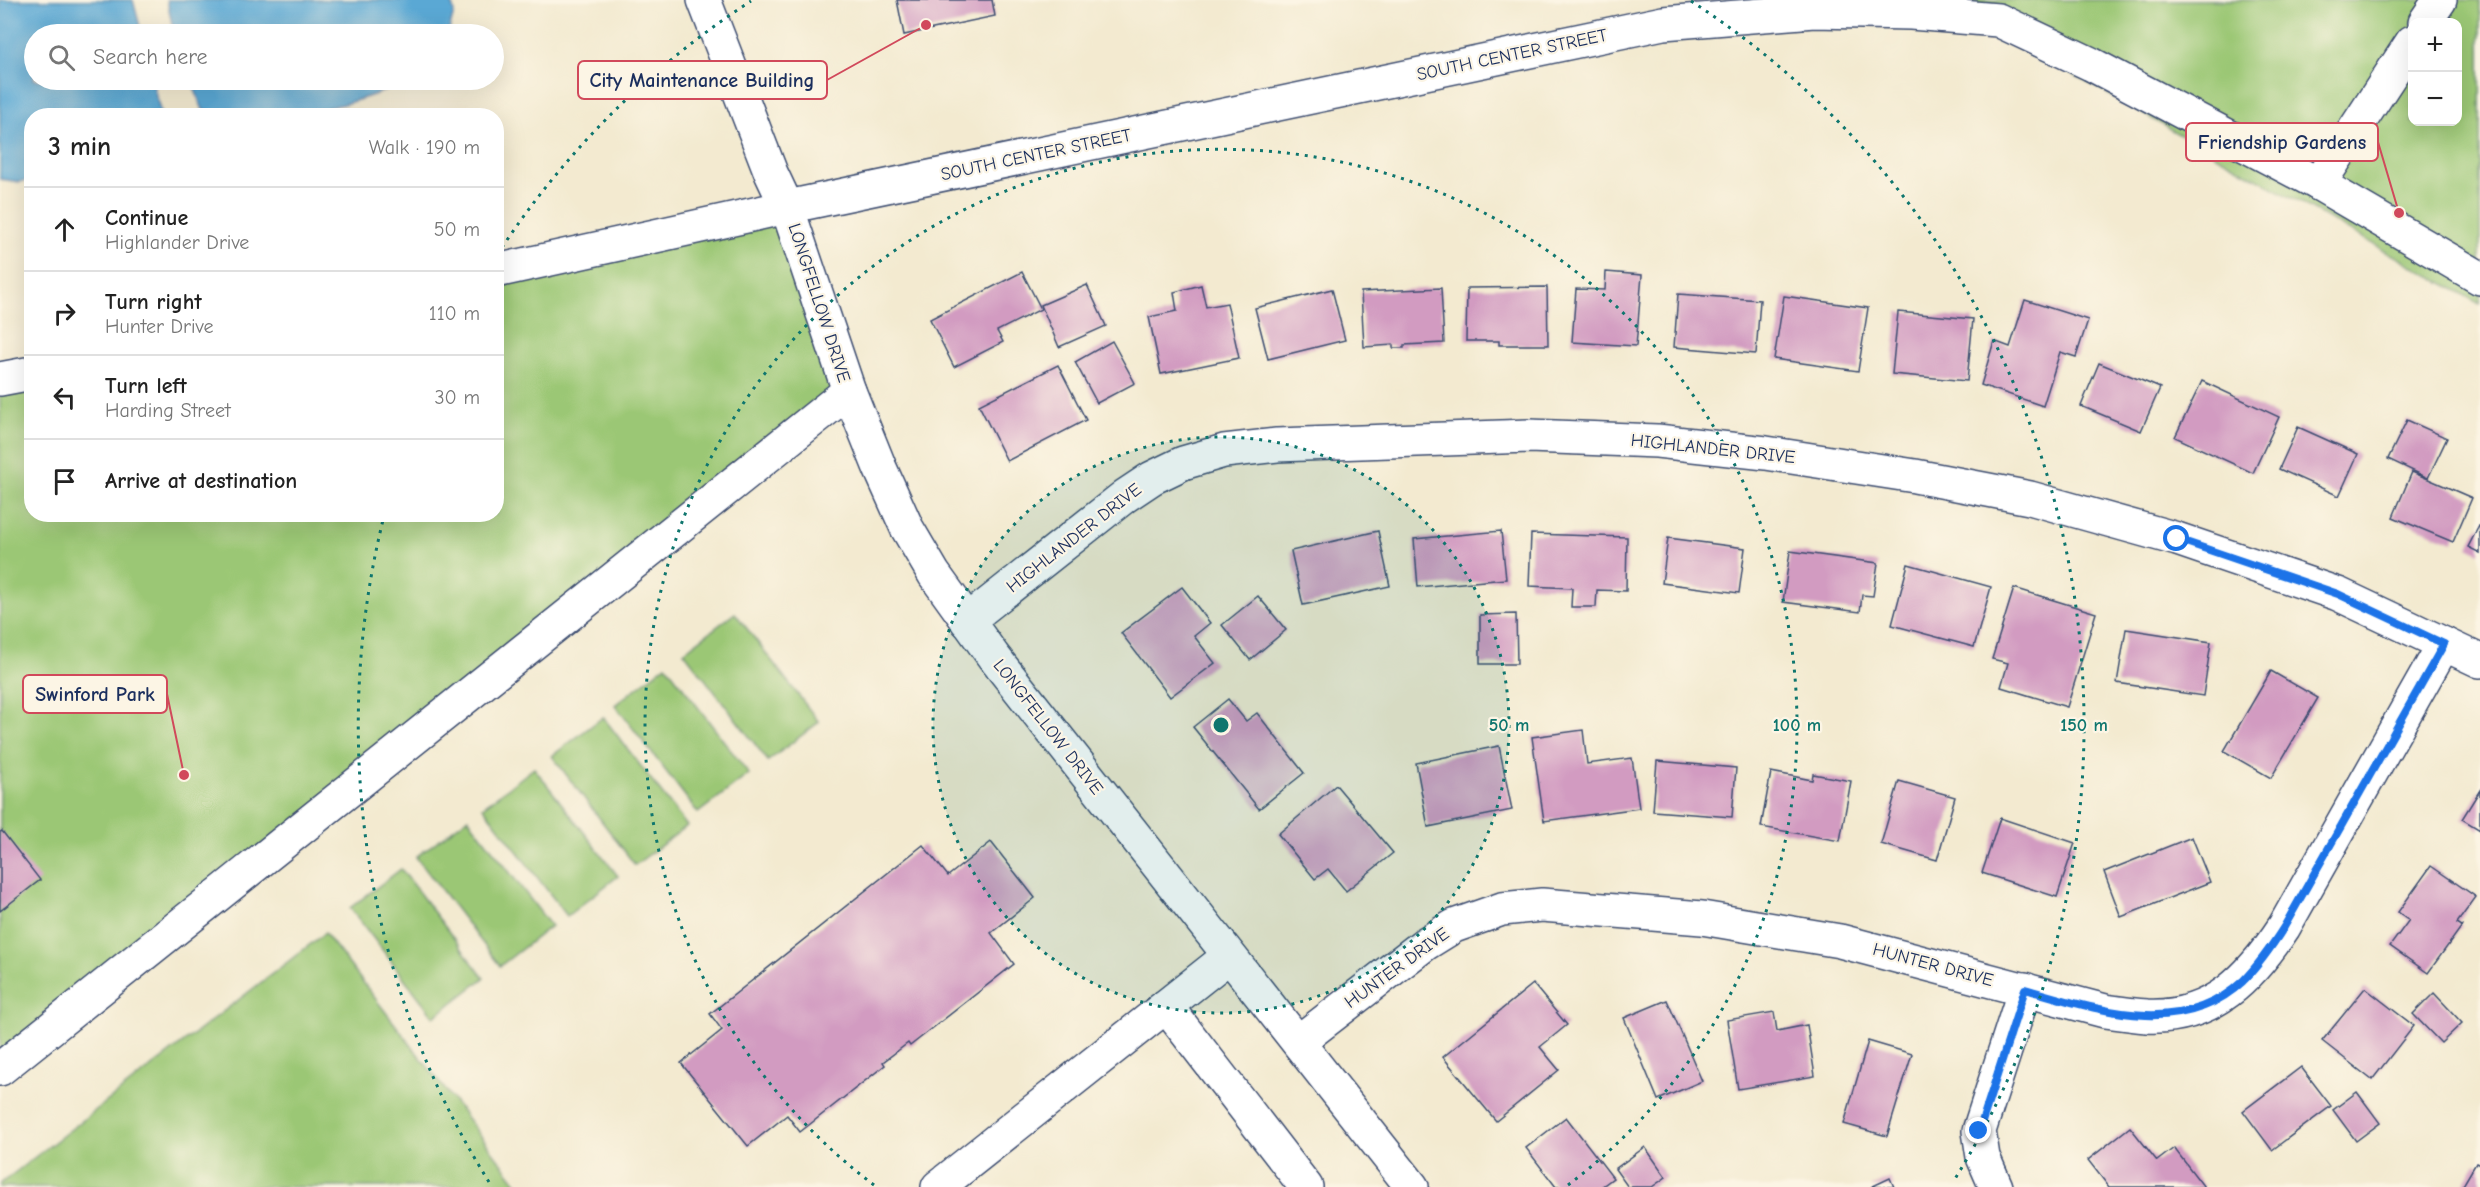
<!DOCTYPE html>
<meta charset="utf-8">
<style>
:root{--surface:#fff;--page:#f6f6f6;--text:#222;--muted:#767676;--line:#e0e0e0}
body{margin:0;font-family:"Comic Neue",sans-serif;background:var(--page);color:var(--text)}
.controls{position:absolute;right:18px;top:18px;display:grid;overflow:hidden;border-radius:12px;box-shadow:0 6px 24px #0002}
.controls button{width:54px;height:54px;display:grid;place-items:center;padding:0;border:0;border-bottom:2px solid var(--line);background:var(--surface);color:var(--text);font:30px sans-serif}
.stop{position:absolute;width:18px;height:18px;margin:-14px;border:4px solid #1a73e8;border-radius:50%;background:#fff}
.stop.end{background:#1a73e8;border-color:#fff;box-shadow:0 2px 6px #0008}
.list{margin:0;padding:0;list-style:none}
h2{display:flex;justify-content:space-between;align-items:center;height:78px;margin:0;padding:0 24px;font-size:26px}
h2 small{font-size:20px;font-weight:400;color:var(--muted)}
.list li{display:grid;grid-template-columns:39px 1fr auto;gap:18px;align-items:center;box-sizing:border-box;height:84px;padding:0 24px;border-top:2px solid var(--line)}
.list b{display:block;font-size:22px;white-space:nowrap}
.list p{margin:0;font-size:20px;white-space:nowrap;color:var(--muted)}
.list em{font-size:20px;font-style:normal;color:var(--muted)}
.icon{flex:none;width:33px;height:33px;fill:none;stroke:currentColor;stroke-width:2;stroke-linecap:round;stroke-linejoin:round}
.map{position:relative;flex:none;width:2480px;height:1187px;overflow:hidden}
.search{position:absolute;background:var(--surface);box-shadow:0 6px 24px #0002;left:24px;top:24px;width:480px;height:66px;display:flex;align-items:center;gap:15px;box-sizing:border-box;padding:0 21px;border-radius:33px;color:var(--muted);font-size:22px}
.panel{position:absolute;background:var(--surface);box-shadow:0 6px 24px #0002;left:24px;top:108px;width:480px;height:414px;border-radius:24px}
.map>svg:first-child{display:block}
</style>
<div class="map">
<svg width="2480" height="1187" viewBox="0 0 2480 1187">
<rect width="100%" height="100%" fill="#fcf5e5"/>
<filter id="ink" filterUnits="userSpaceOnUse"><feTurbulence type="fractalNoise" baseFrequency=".0167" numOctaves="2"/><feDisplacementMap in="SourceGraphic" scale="12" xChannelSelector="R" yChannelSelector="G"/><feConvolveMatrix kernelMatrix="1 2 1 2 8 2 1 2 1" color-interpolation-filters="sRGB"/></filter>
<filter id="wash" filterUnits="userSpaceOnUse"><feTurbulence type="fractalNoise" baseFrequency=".008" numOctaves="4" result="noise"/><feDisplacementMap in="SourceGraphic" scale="24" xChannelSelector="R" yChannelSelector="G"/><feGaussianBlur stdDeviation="1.35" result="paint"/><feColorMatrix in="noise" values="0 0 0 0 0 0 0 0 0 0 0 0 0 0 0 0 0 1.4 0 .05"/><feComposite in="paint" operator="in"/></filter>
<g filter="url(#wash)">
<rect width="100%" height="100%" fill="#f3ead0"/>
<g fill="#9bc775" stroke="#5b7b6a" stroke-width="1.5" fill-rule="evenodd">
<path d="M1971,0H2480V304L1973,18ZM2412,22H2458V122H2412Z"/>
<polygon points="787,207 849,391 0,1069 0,377 31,370 32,514 496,514 497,270"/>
<polygon points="735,613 819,722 768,761 684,652"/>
<polygon points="666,665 749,774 698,813 615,705"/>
<polygon points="603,717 687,826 635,865 552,756"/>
<polygon points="534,768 618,876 567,916 483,807"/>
<polygon points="468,818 551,926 500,966 416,857"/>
<polygon points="401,869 484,978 434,1017 350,908"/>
<polygon points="325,933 520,1187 0,1187 0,1184"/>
</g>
<g fill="#5aa8d4" stroke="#3a6c99" stroke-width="1.5">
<polygon points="0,0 133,0 142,34 34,34 34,80 152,80 161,114 32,116 31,179 20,182 0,179"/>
<polygon points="167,0 451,0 454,12 448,34 174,34"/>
<path d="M191,80H410C353,107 265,127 203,110Z"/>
</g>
<g id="blocks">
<g fill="#d29bc1">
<polygon points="897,0 992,0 995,16 904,35"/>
<polygon points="1022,272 1041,309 997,331 1003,342 954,367 930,319"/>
<polygon points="1606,272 1642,275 1636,346 1572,342 1576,289 1605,290"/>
<polygon points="1087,285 1106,326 1059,347 1041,305"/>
<polygon points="1201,285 1206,307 1227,303 1239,358 1161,374 1149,317 1177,311 1174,292"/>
<polygon points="1547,287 1548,345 1499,345 1499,341 1466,341 1467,288"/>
<polygon points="1441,288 1444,343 1404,345 1404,348 1393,348 1393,345 1364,347 1361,292"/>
<polygon points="1332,289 1345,340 1268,359 1255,308"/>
<polygon points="1678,294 1760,300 1756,354 1674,347"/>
<polygon points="1784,296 1868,308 1858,371 1774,359"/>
<polygon points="2025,300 2088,320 2076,357 2060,352 2043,406 1981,385 1994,341 2010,347"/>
<polygon points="1898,312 1973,319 1967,381 1892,374"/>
<polygon points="1112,341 1135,383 1097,403 1075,362"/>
<polygon points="2099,363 2160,388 2141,431 2081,406"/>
<polygon points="1058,365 1086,420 1007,461 979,405"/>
<polygon points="2202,381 2279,417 2253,473 2175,437"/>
<polygon points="2407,420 2447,438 2428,478 2388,459"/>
<polygon points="2298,427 2358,454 2339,496 2279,469"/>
<polygon points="2412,472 2472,498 2453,542 2393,517"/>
<polygon points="2480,524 2480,553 2468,547"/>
<polygon points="1378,531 1390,586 1303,605 1291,551"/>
<polygon points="1501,531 1506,579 1418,587 1414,539"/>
<polygon points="1531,534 1627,537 1626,591 1597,590 1596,607 1571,607 1572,588 1529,586"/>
<polygon points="1668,538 1745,548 1739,593 1662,583"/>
<polygon points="1790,551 1878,563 1873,596 1862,595 1860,612 1783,602"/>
<polygon points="1908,564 1991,587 1974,647 1892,625"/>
<polygon points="1182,587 1210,623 1194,636 1215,663 1170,697 1121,633"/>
<polygon points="2014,588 2096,613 2067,707 2001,687 2008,663 1992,659"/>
<polygon points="1258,596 1286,630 1250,660 1222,625"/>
<polygon points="1516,614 1517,664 1480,664 1480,615"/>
<polygon points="2126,629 2211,642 2203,696 2117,683"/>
<polygon points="2271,671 2318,698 2271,778 2224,751"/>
<polygon points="1228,699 1246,721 1257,713 1304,773 1259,809 1193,727"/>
<polygon points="1583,730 1587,764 1632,758 1639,808 1544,821 1532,737"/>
<polygon points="1499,746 1512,810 1428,827 1416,763"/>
<polygon points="1657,761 1736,768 1732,817 1653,811"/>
<polygon points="1771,772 1812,780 1813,774 1851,781 1840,841 1761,827"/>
<polygon points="1899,781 1955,797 1937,860 1881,844"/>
<polygon points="1336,785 1393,853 1346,891 1328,869 1315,879 1278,834"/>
<polygon points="2480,790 2480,830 2462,819"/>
<polygon points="2000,818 2075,843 2057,897 1982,873"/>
<polygon points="2,831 40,880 0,911 0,832"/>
<polygon points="2192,837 2210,882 2121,917 2104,872"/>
<polygon points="991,842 1035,898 991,933 1014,964 910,1046 908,1043 883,1062 885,1065 800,1132 787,1115 748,1146 681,1063 722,1030 710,1014 923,845 948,876"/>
<polygon points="2431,866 2476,897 2457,923 2462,926 2428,973 2390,946 2409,920 2398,912"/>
<polygon points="1533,984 1567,1025 1540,1047 1559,1070 1496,1121 1443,1057"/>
<polygon points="2365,988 2414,1026 2372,1080 2322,1041"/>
<polygon points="2434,993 2462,1023 2441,1043 2413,1014"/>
<polygon points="1667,1000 1702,1081 1658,1100 1624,1018"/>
<polygon points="1774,1012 1777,1031 1807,1025 1815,1076 1738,1089 1727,1020"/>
<polygon points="1868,1041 1912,1054 1887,1136 1844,1124"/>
<polygon points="2301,1067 2331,1106 2272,1150 2243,1111"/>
<polygon points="2357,1092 2380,1123 2356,1141 2333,1110"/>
<polygon points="1566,1117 1613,1178 1601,1187 1556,1187 1526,1148"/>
<polygon points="2130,1127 2157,1161 2174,1148 2204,1187 2109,1187 2088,1160"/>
<polygon points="1645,1147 1666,1177 1652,1187 1628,1187 1615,1169"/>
<polygon points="2476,1163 2480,1165 2480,1187 2462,1187"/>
<polygon points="1890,1178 1894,1187 1871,1187"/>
</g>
</g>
</g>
<g filter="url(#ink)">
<use href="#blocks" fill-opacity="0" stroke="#3b4b6f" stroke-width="1.5"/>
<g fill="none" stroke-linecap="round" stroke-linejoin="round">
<defs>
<g id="minor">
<polyline points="704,0 771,173 787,207 849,391 880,468 907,528 934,574 993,656 1412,1187"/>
<polyline points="2425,22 2440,0"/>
<polyline points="2319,184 2412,42"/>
<polyline points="967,621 1125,496 1152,478 1183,463 1224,451 1277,445 1529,436 1657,441 1766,453 1915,476 2030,498 2177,539 2338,594 2480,661"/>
<polyline points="1166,1006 1306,1187"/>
<path d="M1298,1042L1425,944L1454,926L1502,909L1542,905L1702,918L1840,941L2105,1011C2119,1013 2133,1015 2147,1016C2213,1019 2251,977 2284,927L2444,644"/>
<polyline points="0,1069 849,391"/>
<polyline points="938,1187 1229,956"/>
<polyline points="1996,1187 1983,1157 1979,1131 2025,989"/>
</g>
<g id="major">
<polyline points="496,271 787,207 1663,23 1814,11 1911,13 1998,20 2091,64 2319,184 2480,278"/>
<polyline points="0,379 32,373"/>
</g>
</defs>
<use href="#minor" stroke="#3b4b6f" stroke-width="36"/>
<use href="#major" stroke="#3b4b6f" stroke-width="36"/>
<use href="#minor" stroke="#fff" stroke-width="33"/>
<use href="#major" stroke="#fff" stroke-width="33"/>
</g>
</g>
<g fill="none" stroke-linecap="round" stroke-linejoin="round" filter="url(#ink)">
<path stroke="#1a73e8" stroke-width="8" d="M1979,1131L2025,989C2096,1009 2181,1040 2243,981C2259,965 2272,946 2284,927L2444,644L2338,594L2177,539"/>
</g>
<circle cx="1221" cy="725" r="288" fill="#0f766e" fill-opacity=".12"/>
<g fill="none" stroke="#0f766e" stroke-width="3" stroke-dasharray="3 6">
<circle cx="1221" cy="725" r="288"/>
<path d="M874 1185A576 576 0 1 1 1568 1185"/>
<path d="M489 1182A863 863 0 0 1 384 516M497 255A863 863 0 0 1 751 1M1691 1A863 863 0 0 1 1953 1182"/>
</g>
<g text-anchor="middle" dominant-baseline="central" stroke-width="4.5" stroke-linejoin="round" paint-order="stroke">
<g font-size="18" fill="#1b2f5e" stroke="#fcf5e5">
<text transform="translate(1512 55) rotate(-12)">SOUTH CENTER STREET</text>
<text transform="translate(1036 155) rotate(-12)">SOUTH CENTER STREET</text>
<text transform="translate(819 303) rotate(72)">LONGFELLOW DRIVE</text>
<text transform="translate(1713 449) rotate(6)">HIGHLANDER DRIVE</text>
<text transform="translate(1074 538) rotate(-38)">HIGHLANDER DRIVE</text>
<text transform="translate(1048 727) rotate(52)">LONGFELLOW DRIVE</text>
<text transform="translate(1933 965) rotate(15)">HUNTER DRIVE</text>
<text transform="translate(1397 968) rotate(-36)">HUNTER DRIVE</text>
</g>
</g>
<circle cx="1221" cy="725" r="9" fill="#0f766e" stroke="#fcf5e5" stroke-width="3"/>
<g font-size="18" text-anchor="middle" font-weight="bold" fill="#0f766e" stroke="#fcf5e5" stroke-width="4.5" stroke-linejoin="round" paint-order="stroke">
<text x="1509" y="731">50 m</text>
<text x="1797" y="731">100 m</text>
<text x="2084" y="731">150 m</text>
</g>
<path fill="none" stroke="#d1495b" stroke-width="2" d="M926 25L827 80M2399 213L2378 142M184 775L167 694"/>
<g fill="#d1495b" stroke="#fcf5e5" stroke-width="2">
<circle cx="926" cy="25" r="6"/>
<circle cx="2399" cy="213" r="6"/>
<circle cx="184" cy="775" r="6"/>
</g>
<g fill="#fcf5e5" stroke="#d1495b" stroke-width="2">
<rect x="578" y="61" width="249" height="38" rx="6"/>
<rect x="2186" y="123" width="192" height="38" rx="6"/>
<rect x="23" y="675" width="144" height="38" rx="6"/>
</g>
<g font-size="20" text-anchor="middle" font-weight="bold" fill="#1b2f5e">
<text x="702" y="87">City Maintenance Building</text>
<text x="2282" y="149">Friendship Gardens</text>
<text x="95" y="701">Swinford Park</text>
</g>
</svg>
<div class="controls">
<button>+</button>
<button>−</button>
</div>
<div class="stop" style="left:2177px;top:539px"></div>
<div class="stop end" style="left:1979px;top:1131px"></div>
<div class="search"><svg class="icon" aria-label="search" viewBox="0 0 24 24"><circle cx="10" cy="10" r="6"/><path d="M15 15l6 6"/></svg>Search here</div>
<section class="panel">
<h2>3 min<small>Walk · 190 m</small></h2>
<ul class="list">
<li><svg class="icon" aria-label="ahead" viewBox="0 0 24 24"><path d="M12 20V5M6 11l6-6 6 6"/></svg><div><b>Continue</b><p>Highlander Drive</p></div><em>50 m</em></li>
<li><svg class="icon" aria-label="right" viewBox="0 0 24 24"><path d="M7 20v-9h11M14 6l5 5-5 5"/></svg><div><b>Turn right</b><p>Hunter Drive</p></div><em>110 m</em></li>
<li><svg class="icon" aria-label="left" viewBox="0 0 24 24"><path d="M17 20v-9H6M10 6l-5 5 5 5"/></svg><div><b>Turn left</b><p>Harding Street</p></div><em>30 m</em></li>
<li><svg class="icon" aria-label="arrive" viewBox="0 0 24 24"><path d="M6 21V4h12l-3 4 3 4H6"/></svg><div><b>Arrive at destination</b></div></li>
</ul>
</section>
</div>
